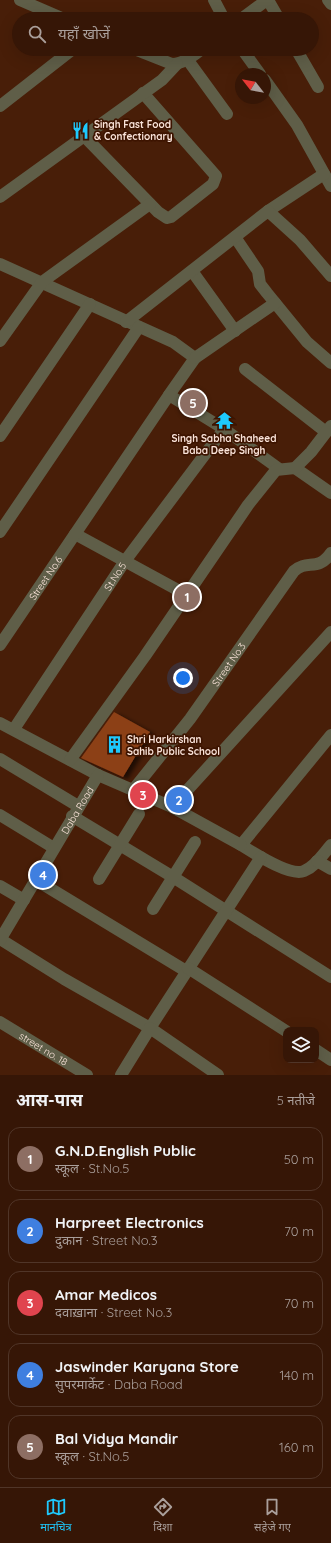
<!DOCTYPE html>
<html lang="hi">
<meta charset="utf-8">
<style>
:root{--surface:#361606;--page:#412314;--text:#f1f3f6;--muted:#aa9f9b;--line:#503528;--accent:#1ec9fd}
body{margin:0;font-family:Quicksand,"Noto Sans Devanagari",sans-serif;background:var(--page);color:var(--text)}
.controls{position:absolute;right:12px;bottom:12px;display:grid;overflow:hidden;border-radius:8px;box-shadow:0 4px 16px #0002}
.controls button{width:36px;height:36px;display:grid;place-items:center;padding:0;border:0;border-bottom:1px solid var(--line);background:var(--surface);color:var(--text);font:20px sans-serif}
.compass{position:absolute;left:235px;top:68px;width:36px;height:36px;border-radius:50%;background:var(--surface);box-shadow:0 4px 16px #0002;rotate:301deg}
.you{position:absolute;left:183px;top:678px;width:14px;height:14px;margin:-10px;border:3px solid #fff;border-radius:50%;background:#1a73e8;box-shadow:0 0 0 6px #1a73e833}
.badge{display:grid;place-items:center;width:26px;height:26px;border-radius:50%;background:var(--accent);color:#fff;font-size:13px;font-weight:700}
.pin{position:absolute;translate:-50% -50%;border:2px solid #fff;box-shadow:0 1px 4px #0006}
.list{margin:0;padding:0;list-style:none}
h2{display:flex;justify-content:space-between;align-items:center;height:52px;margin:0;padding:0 16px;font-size:17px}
h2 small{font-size:13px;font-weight:400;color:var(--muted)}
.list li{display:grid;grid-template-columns:26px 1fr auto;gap:12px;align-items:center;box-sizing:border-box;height:64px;margin:0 8px 8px;padding:0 8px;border:1px solid var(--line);border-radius:12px}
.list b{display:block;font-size:15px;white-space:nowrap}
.list p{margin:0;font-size:13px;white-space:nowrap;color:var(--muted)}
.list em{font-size:13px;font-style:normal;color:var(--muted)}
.icon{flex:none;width:22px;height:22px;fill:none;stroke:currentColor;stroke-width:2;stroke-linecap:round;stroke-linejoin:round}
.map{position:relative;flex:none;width:331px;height:1075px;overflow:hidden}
.search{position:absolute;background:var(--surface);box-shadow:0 4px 16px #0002;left:12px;right:12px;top:12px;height:44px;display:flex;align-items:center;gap:10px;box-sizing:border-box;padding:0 14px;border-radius:22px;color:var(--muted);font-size:15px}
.sheet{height:412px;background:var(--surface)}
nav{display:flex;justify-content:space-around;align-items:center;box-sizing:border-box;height:56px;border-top:1px solid var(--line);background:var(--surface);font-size:11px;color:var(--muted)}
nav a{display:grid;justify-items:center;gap:2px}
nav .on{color:var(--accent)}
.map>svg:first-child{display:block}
</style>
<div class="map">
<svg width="331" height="1075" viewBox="0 0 331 1075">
<defs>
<filter id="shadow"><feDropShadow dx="4.5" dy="2.5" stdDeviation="2" flood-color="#0009"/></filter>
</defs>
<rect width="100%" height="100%" fill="#481e08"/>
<polygon fill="#8c4017" filter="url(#shadow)" points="114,712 150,732 123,777 81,758"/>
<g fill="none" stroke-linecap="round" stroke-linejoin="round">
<g stroke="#5f5e48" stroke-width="12">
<polyline points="20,0 64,19"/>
<polyline points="214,0 224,19"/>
<polyline points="268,0 279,19"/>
<polyline points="328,0 331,4"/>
<polyline points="241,19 267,0"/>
<path d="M134,49L172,64C183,64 193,56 202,49"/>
<polyline points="242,49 260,74"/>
<polyline points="296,49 318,87"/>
<polyline points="187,59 227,114"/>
<polyline points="265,80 297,125 331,186"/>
<polyline points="0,106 73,49"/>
<polyline points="84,136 158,212 167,218 171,217 213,184 216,176 143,93"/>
<polyline points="0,197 162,80 177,64"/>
<polyline points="268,211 324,174"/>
<polyline points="235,237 258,271 260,284 267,293 307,342 331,363"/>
<polyline points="0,264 173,342 195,358 169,395"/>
<polyline points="192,271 235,331"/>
<polyline points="126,322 268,211 300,240 331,276"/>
<polyline points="0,341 42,282 150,204"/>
<polyline points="195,358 275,303"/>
<polyline points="245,369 326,432"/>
<polyline points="0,436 90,304"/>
<polyline points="295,468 331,493"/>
<polyline points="0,532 139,327"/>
<polyline points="75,534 187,595"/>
<path id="s1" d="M0,645L169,395L224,429L278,468"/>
<polyline points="0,723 98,775 172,807 331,632"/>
<path id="s2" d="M14,729L125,561L224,429"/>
<path d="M331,735L241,845C254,853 290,877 304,871C316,866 323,854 331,845"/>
<polyline points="0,759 78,806"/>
<polyline points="70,760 145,656 248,505 276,470 295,468 311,452 331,426"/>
<path id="s3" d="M133,790L190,719L294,571C307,559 318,572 331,553"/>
<polyline points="172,807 241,845"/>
<polyline points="0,815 54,848"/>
<polyline points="72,816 173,877 331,977"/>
<polyline points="317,861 331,869"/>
<polyline points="99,879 139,814"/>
<polyline points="36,880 186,971"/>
<polyline points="0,886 24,900"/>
<polyline points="153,909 195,842"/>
<polyline points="0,939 64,979 150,1028 261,857"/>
<path id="s4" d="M0,940L98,775"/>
<polyline points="188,968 286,1031"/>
<path id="s5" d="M0,1022L87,1075"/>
<polyline points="316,1050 331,1060"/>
<polyline points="121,1075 150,1028 218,1075"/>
</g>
</g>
<defs>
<symbol id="restaurant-bare" viewBox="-9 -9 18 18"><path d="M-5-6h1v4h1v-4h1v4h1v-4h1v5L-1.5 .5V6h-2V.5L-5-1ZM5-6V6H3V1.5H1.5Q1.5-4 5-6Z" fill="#1ec9fd" stroke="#3d1400" stroke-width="2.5" paint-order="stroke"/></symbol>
<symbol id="temple-bare" viewBox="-9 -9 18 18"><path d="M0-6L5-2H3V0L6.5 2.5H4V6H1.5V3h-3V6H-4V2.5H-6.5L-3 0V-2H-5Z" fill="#1ec9fd" stroke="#3d1400" stroke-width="2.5" paint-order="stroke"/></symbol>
<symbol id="building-bare" viewBox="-9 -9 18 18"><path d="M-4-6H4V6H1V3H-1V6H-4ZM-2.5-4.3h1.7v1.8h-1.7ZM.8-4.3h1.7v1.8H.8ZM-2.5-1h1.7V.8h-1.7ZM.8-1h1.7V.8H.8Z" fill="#1ec9fd" stroke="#3d1400" stroke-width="2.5" paint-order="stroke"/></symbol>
</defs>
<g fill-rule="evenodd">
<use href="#restaurant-bare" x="68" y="118" width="25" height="25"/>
<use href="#temple-bare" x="212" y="408" width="25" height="25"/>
<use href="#building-bare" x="102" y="732" width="25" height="25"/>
</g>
<g text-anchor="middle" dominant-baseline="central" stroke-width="3.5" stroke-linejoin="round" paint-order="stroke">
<g font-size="10" font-weight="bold" fill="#fbe4da" stroke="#3d1400" text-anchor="start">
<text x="94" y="124">Singh Fast Food<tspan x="94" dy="12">&amp; Confectionary</tspan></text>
<text x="224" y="438" text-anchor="middle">Singh Sabha Shaheed<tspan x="224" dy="12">Baba Deep Singh</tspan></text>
<text x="127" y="739">Shri Harkirshan<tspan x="127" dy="12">Sahib Public School</tspan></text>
</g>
<g font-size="10" fill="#fbe4da" stroke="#3d1400">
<text stroke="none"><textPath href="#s2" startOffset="183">St.No.5</textPath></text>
<text stroke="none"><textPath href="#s1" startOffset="81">Street No.6</textPath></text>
<text stroke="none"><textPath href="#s3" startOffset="158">Street No.3</textPath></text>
<text stroke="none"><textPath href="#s4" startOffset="151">Daba Road</textPath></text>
<text stroke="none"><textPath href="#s5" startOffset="51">street no. 18</textPath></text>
</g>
</g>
</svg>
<div class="controls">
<button><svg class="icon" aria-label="layers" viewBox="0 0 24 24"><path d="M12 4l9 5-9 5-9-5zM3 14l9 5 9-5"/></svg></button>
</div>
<svg class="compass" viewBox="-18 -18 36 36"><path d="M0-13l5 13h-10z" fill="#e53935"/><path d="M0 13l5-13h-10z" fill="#aa9f9b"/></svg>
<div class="you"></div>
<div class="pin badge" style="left:187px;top:597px;background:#8d6e63">1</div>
<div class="pin badge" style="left:179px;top:800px;background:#3f7fe0">2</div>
<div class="pin badge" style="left:143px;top:795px;background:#e0444e">3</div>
<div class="pin badge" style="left:43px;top:875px;background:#3f7fe0">4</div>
<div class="pin badge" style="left:193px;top:403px;background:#8d6e63">5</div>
<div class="search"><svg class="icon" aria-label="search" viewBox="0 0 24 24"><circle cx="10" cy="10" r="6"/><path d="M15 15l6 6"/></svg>यहाँ खोजें</div>
</div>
<section class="sheet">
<h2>आस-पास<small>5 नतीजे</small></h2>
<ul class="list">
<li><span class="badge" style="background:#8d6e63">1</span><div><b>G.N.D.English Public</b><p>स्कूल · St.No.5</p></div><em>50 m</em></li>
<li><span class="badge" style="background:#3f7fe0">2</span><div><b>Harpreet Electronics</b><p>दुकान · Street No.3</p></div><em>70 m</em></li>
<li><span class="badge" style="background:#e0444e">3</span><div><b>Amar Medicos</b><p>दवाख़ाना · Street No.3</p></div><em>70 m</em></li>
<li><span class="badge" style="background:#3f7fe0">4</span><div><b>Jaswinder Karyana Store</b><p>सुपरमार्केट · Daba Road</p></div><em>140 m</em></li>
<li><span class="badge" style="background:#8d6e63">5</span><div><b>Bal Vidya Mandir</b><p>स्कूल · St.No.5</p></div><em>160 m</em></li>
</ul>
</section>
<nav>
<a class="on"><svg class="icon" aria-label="map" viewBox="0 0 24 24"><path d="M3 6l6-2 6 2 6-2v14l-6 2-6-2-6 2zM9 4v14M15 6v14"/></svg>मानचित्र</a>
<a><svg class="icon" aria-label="directions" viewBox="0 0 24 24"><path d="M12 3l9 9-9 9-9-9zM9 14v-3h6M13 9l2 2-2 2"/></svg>दिशा</a>
<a><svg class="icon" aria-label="saved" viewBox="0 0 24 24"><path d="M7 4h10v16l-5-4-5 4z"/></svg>सहेजे गए</a>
</nav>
